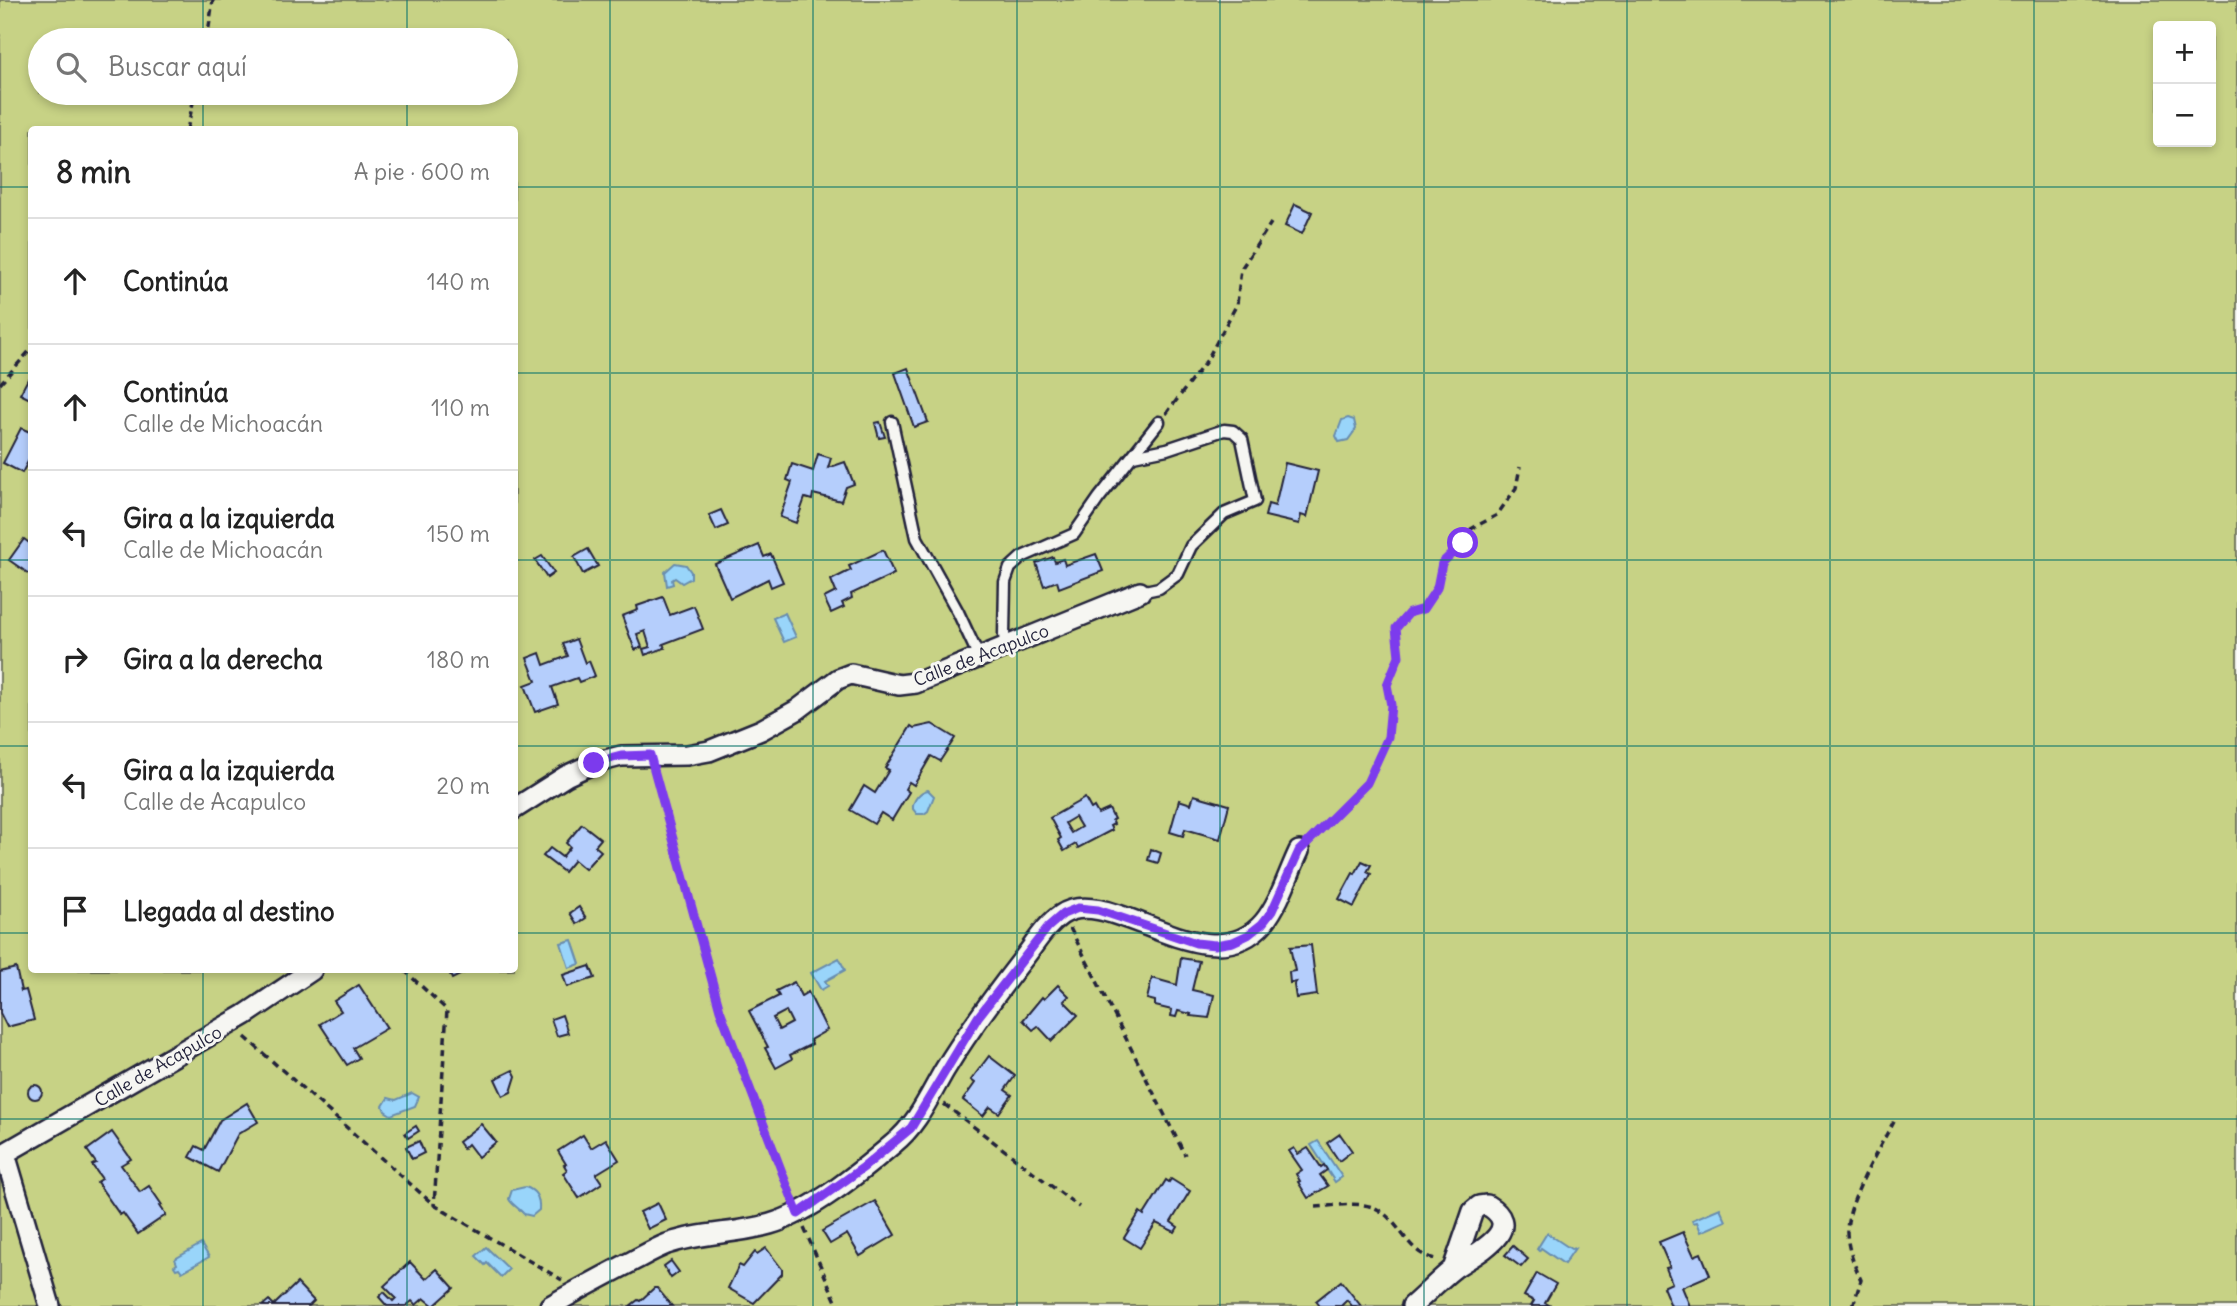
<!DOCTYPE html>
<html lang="es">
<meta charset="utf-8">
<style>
:root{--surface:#fff;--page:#f2f2f2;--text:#222;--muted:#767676;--line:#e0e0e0}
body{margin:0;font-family:Delius,sans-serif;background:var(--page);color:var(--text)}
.controls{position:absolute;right:21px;top:21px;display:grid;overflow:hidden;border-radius:7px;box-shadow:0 4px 10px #0003}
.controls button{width:63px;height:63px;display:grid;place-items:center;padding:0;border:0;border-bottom:2px solid var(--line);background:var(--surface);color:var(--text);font:35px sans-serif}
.stop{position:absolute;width:21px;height:21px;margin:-16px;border:5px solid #7c3aed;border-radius:50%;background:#fff}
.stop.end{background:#7c3aed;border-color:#fff;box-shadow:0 2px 7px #0008}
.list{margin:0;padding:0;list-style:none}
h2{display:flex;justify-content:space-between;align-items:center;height:91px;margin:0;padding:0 28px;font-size:30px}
h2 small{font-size:23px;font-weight:400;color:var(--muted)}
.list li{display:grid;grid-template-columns:46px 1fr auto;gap:21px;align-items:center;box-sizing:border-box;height:126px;padding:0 28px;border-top:2px solid var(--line)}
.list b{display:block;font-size:26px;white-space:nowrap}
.list p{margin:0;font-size:23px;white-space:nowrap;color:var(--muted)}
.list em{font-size:23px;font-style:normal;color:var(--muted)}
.icon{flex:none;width:38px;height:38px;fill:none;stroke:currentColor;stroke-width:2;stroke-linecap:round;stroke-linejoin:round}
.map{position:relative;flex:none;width:2237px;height:1306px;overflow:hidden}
.search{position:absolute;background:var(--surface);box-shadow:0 4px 10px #0003;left:28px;top:28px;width:490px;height:77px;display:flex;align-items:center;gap:18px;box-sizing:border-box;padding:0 24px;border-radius:38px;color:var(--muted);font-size:26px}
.panel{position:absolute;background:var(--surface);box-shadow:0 4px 10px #0003;left:28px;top:126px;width:490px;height:847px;border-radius:7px}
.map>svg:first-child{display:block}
</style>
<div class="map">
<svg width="2237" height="1306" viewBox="0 0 2237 1306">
<rect width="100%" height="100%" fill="#f6f6f2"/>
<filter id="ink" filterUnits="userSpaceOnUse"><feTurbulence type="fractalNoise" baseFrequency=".0143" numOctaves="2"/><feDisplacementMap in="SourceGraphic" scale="14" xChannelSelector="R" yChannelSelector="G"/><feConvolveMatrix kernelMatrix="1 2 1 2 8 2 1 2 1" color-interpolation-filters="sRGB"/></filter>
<g filter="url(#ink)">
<path fill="#c7d285" stroke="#747a60" stroke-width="2" fill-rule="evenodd" d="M0,0H2237V1306H0ZM2158,26H2211V142H2158ZM40,40H506V93H40ZM32,130H514V970H32Z"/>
<g fill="#99d5fa" stroke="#698dae" stroke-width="2">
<polygon points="1348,418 1354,420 1356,429 1348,440 1339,442 1336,436 1342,420"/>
<polygon points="675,563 686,565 691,572 691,578 682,583 675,578 672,580 673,584 667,586 665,572"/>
<polygon points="785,613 796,637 784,642 773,618"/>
<path d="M928,790L934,796L928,811L924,814H917L913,809C912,801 920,791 928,790Z"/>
<polygon points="572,940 580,964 569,968 561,943"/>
<polygon points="839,958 845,970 825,981 828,986 821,990 811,973"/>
<polygon points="412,1093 419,1097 415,1106 391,1115 385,1111 383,1106 388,1098 396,1100"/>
<polygon points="1318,1141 1342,1177 1335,1182 1311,1145"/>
<path d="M525,1187C536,1190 540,1198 539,1210L532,1216L524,1214C519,1208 512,1205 509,1199L512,1190Z"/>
<polygon points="1720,1208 1726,1221 1701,1232 1697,1222 1693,1223 1692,1220"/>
<polygon points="1547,1233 1571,1249 1575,1248 1564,1264 1541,1248 1539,1251 1537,1249"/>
<polygon points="201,1244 209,1257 182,1272 179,1268 176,1269 174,1266 177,1264 175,1259"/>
<polygon points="486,1247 509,1269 501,1277 487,1263 485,1265 476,1256"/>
</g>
<g fill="#b5cefc" stroke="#22223b" stroke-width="2" fill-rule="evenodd">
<polygon points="1295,204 1312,212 1302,234 1285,226"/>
<polygon points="908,368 928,422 914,427 895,373"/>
<polygon points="28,379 32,381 32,400 20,394"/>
<polygon points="880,422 885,437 879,438 875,423"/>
<polygon points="21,428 32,433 32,454 22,473 3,463"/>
<polygon points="818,454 831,458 828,468 845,462 854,484 846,487 841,501 813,494 812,500 805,498 796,523 780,517 792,482 787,480 792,464 813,471"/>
<polygon points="1285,463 1318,471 1307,517 1301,515 1299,524 1265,516 1268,504 1275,506"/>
<polygon points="721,510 728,525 716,530 709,515"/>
<polygon points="24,539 32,545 32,571 29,574 9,560"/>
<polygon points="759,545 764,557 771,554 783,582 771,587 768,579 730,598 715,564"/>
<polygon points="588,549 598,566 583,574 574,557"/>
<polygon points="883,550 894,574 851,594 852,598 842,603 844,607 831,613 824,598 836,592 831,580 851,570 849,566"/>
<polygon points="1096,554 1103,571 1059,588 1057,581 1044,586 1036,563 1053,557 1055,562 1063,559 1065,565"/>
<polygon points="542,556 554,573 547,578 535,560"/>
<polygon points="663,597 670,615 694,606 703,629 663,644 665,648 645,655 643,649 650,647 645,631 637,634 642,647 635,650 622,616 638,610 637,606"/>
<polygon points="576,639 585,663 589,661 595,676 579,682 577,678 552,687 558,704 535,712 525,685 536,681 527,658 540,653 544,665 568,656 563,644"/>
<polygon points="932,724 955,738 940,761 931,756 914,785 909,782 905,789 909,792 892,820 881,813 874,824 850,810 864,786 875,793 889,770 885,768 911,726 914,728"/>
<polygon points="1194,795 1229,805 1220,839 1185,829 1183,836 1170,832 1179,800 1191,804"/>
<path d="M1085,798L1091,809L1094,807L1098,814L1109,809L1114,819L1112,820L1114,824L1110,826L1112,830L1078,848L1076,844L1064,851L1058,840L1061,838L1050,818ZM1075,817L1081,827L1071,833L1065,823Z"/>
<polygon points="582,824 601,839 595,846 601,851 585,869 574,860 564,872 543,856 550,848 562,857 570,847 566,843"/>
<polygon points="1151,849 1161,853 1158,863 1148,860"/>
<polygon points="1362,861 1371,865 1367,872 1371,874 1354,907 1339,899 1353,873 1355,874"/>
<polygon points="579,907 586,918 577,924 570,913"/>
<polygon points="1311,945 1317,995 1296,998 1294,985 1296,982 1290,983 1289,972 1295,971 1290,947"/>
<polygon points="1181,958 1199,961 1192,990 1214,995 1209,1018 1190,1016 1191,1014 1178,1011 1176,1017 1171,1016 1172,1010 1155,1006 1155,1001 1147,999 1152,978 1177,985"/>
<polygon points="590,966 595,978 567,987 563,975"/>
<polygon points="16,968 21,991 26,990 34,1020 7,1027 0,1013 0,972"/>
<polygon points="448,970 470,970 452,979"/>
<path d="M794,982L801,996L808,992L827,1030L810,1040L812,1044L790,1055L792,1059L776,1068L765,1048L768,1047L749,1011L779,996L776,991ZM786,1011L792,1023L779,1030L773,1018Z"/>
<polygon points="359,985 387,1028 353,1048 359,1058 347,1065 320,1024 341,1011 334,1001"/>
<polygon points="1058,985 1069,996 1064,1001 1078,1015 1052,1041 1038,1026 1033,1030 1023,1020 1042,997 1044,999"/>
<polygon points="562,1015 568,1033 557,1036 551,1019"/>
<polygon points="989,1056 1015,1076 1005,1090 1012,1095 999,1113 990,1107 983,1116 963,1100 975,1083 971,1080"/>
<polygon points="513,1070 516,1076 511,1092 503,1096 495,1079"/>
<circle cx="35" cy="1092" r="7"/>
<polygon points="247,1103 258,1122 238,1134 218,1172 190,1157 196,1146 204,1150 220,1120"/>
<polygon points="481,1124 496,1142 478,1157 468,1144 463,1149 458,1142"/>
<polygon points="416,1126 419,1131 408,1138 405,1133"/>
<polygon points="112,1132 131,1159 121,1165 140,1192 149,1186 162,1205 160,1206 166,1215 138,1234 123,1213 120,1215 97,1182 102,1179 92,1165 96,1163 87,1150"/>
<polygon points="1340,1134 1352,1151 1339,1161 1327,1143"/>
<polygon points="583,1135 591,1148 606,1139 619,1160 596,1174 602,1183 579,1198 563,1173 567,1170 564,1165 566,1164 558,1151"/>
<polygon points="419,1141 424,1153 412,1159 406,1147"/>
<polygon points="1294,1148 1298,1154 1308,1148 1321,1167 1324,1165 1327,1170 1320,1175 1328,1186 1308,1198 1298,1182 1300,1181 1296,1174 1302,1170 1289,1151"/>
<polygon points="1171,1179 1190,1191 1171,1222 1178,1227 1175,1232 1156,1223 1140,1248 1124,1238 1140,1212 1144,1215 1166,1180 1169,1182"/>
<polygon points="875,1201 895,1235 860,1256 847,1234 830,1244 822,1231"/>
<polygon points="658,1203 666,1220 648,1229 640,1212"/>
<polygon points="1683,1232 1694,1256 1701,1253 1710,1275 1682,1287 1690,1306 1671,1306 1663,1287 1672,1283 1666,1268 1670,1267 1659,1242"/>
<polygon points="1513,1246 1528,1259 1521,1267 1505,1255"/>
<polygon points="766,1248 782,1269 782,1274 754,1303 728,1288 739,1265 743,1267 755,1252 757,1254"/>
<polygon points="671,1261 679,1272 671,1278 664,1266"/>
<polygon points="410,1262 426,1279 437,1269 454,1288 434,1306 424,1298 416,1305 412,1301 406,1306 387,1306 379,1297 384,1292 393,1301 396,1298 384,1286"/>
<polygon points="1537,1273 1556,1284 1545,1303 1551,1306 1531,1306 1534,1301 1524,1296"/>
<polygon points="1341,1281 1361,1306 1352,1306 1347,1300 1341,1306 1320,1306 1316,1301"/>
<polygon points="297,1283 314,1301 309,1306 262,1306 269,1300 274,1305"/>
<polygon points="654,1288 657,1288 672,1306 630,1306 638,1300 640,1301"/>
</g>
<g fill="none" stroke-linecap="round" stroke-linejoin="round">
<defs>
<g id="service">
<polyline points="892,422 917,538 958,612 979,657"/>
<polyline points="1133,456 1167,449 1224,430 1233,431 1242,439 1255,501 1224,514 1191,546 1178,574 1159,588 1140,592"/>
<polyline points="1006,646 1004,635 1005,582 1010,568 1022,557 1074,534 1099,498 1159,422"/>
</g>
<g id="minor">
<polyline points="514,809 566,776 594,763 621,756 687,755 709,751 761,730 797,710 838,679 851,674 899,685 916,683 1140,592"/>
<polyline points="5,1154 50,1306"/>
<polyline points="0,1156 245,1015 312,970"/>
<path d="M550,1306C576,1291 602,1277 629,1263C641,1257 654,1249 667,1244C701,1232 736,1234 770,1224C812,1212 860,1172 893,1144C917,1125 929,1097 944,1071C968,1031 995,995 1023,959C1035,944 1045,926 1061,915C1109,881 1208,988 1264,922C1280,902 1288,874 1299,851"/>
<path d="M1412,1306C1426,1294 1439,1280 1453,1269C1472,1255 1529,1230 1487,1205L1479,1206L1473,1211L1453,1269"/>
</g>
</defs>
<use href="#service" stroke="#22223b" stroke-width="15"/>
<use href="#minor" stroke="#22223b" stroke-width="24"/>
<g stroke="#22223b" stroke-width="3.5" stroke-dasharray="7 5" stroke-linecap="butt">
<polyline points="207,40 213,0"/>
<polyline points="187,130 195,93"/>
<polyline points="0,384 32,348"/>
<polyline points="1166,414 1207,360 1237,304 1241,269 1271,223"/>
<polyline points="655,773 720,1010 792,1198"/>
<polyline points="1310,840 1367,783 1388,737 1391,705 1387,685 1399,656 1396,628 1409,613 1423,609 1437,588 1442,563 1463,543 1471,529 1497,515 1516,488 1520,467"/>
<polyline points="1070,928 1185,1155"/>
<polyline points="404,970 447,1010 434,1205"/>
<polyline points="245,1037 434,1205 562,1280"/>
<polyline points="944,1104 1079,1207"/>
<path d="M1316,1207C1334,1206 1359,1201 1375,1208C1401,1220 1407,1256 1437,1259"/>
<polyline points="804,1228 838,1306"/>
<path d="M1853,1306L1861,1280C1854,1264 1848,1250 1847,1233C1846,1203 1880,1147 1895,1119"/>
</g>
<use href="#service" stroke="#f6f6f2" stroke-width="10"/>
<use href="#minor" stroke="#f6f6f2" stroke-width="19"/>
</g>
</g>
<g fill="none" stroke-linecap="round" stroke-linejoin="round" filter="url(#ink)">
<polyline stroke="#7c3aed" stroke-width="9" points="594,763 621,756 650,755 720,1010 798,1214 864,1167 911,1128 978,1017 1048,927 1063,914 1078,908 1098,910 1196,943 1215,945 1233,942 1248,935 1262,924 1272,911 1299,851 1367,783 1388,737 1391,705 1387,685 1399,656 1396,628 1409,613 1423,609 1437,588 1442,563 1463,543"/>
</g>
<path fill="none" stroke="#0f766e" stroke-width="2" stroke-opacity="0.55" d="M203,0V40M407,0V40M610,0V1306M813,0V1306M1017,0V1306M1220,0V1306M1424,0V1306M1627,0V1306M1830,0V1306M2034,0V1306M203,93V130M407,93V130M0,187H32M514,187H2237M0,373H32M514,373H2237M0,560H32M514,560H2237M0,746H32M514,746H2237M0,933H32M514,933H2237M203,970V1306M407,970V1306M0,1119H2237"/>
<g text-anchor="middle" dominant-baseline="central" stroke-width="6" stroke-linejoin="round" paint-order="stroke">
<g font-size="18" fill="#22223b" stroke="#f6f6f2">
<text transform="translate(981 655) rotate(-21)">Calle de Acapulco</text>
<text transform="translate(158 1066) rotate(-30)">Calle de Acapulco</text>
</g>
</g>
</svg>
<div class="controls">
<button>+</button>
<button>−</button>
</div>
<div class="stop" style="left:1463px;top:543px"></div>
<div class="stop end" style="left:594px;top:763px"></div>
<div class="search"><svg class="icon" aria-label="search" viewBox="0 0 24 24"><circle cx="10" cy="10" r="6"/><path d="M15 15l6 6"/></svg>Buscar aquí</div>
<section class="panel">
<h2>8 min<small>A pie · 600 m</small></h2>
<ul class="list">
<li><svg class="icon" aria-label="ahead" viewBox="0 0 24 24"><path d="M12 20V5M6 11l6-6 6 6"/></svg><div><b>Continúa</b></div><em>140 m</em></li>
<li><svg class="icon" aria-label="ahead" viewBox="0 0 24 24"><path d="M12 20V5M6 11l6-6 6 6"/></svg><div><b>Continúa</b><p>Calle de Michoacán</p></div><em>110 m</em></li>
<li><svg class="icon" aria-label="left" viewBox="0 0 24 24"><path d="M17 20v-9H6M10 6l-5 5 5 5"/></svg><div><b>Gira a la izquierda</b><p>Calle de Michoacán</p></div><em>150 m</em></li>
<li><svg class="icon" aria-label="right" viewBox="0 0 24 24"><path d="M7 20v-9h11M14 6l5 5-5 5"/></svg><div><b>Gira a la derecha</b></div><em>180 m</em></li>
<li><svg class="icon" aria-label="left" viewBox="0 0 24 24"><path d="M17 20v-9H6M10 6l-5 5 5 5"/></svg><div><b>Gira a la izquierda</b><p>Calle de Acapulco</p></div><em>20 m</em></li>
<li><svg class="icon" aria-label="arrive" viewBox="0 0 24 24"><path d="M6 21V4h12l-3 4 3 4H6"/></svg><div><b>Llegada al destino</b></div></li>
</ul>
</section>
</div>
